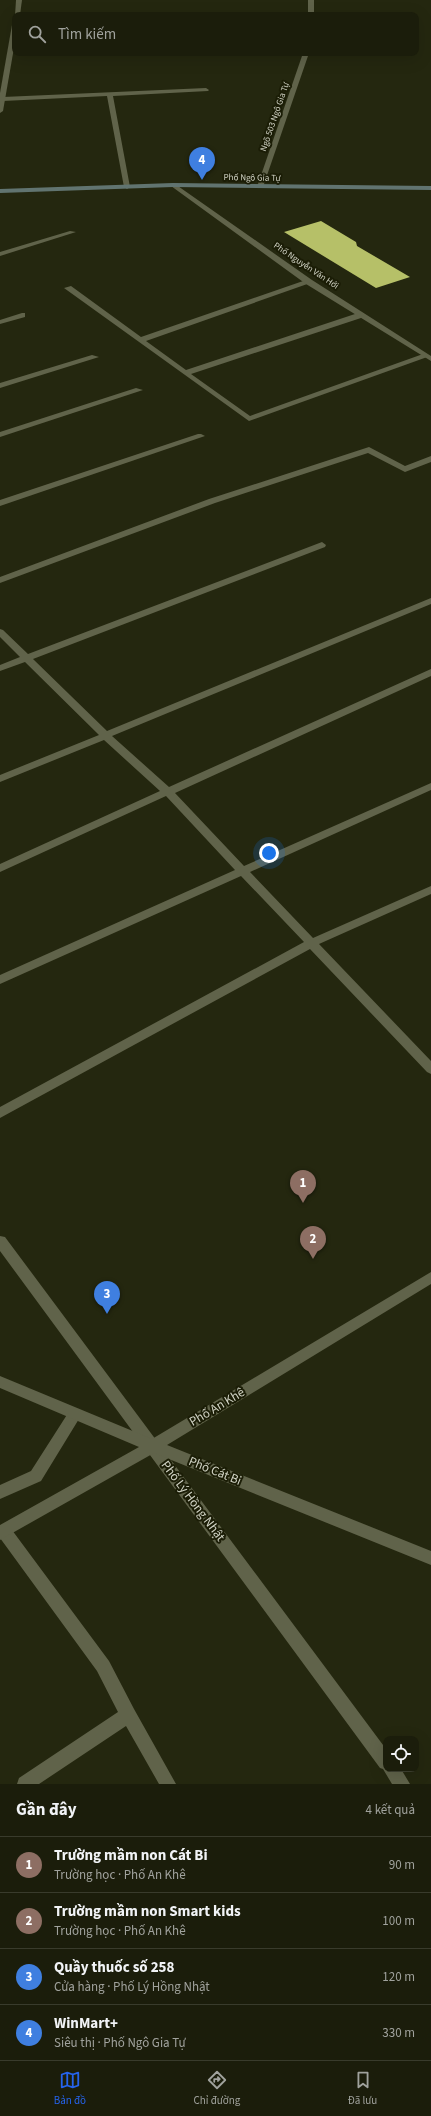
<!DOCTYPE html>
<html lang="vi">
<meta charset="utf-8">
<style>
:root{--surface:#1b1d0b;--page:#242614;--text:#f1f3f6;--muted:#a0a29d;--line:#393b2c;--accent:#2563eb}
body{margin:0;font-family:"Source Sans 3",sans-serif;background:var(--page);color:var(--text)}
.controls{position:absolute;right:12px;bottom:12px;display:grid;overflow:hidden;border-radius:8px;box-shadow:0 4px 16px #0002}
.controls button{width:36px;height:36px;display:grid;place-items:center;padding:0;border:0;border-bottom:1px solid var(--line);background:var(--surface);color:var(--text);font:20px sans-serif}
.you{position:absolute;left:269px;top:853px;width:14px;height:14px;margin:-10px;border:3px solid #fff;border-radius:50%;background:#1a73e8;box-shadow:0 0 0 6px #1a73e833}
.badge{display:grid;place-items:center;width:26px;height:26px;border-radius:50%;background:var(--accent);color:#fff;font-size:13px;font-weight:700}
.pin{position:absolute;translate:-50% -33px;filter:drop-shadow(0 1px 2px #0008)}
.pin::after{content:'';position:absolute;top:21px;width:14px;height:12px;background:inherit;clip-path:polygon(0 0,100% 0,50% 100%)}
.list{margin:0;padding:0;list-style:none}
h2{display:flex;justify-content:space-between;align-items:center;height:52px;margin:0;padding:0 16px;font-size:17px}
h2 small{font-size:13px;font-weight:400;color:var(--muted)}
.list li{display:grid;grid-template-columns:26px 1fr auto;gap:12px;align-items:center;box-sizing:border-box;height:56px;padding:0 16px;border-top:1px solid var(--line)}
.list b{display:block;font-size:15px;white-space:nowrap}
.list p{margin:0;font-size:13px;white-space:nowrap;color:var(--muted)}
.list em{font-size:13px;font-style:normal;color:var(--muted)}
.icon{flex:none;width:22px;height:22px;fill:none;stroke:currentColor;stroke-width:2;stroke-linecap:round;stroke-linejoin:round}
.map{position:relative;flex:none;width:431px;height:1784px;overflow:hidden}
.search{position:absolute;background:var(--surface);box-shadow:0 4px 16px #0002;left:12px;right:12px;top:12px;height:44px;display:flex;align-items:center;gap:10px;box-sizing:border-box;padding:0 14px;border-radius:8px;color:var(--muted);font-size:15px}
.sheet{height:276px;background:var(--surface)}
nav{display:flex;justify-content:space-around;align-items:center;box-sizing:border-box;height:56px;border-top:1px solid var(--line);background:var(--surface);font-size:11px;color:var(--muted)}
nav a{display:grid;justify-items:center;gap:2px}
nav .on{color:var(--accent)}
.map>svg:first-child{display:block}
</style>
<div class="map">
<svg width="431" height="1784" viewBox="0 0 431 1784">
<rect width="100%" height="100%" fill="#24270f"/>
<polygon fill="#b6c068" points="321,221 356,242 357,246 410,277 376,288 284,232"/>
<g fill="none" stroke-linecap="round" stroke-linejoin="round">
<g fill="#60634a" fill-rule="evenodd">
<rect x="308" y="0" width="6" height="15"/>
<polygon points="303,53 309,53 263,187 258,188 257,187"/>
<polygon points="206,88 209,90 208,91 113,96 130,187 127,189 124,187 107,96 3,101 0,99 3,97"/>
<polygon points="70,231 76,232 0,256 0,252"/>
<polygon points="306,280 313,282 146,341 186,370 358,313 364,313 364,317 191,374 250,416 423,354 430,356 249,421 64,288 71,286 141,337"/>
<polygon points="22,313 25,313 25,317 0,324 0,320"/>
<polygon points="92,355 99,357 0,388 0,383"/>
<polygon points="136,388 143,390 0,437 0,432"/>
<polygon points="198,434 201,434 205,436 0,506 0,500"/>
<polygon points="369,447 405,466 431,456 431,462 405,472 368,453 215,503 0,583 0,577 209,499"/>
<polygon points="322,542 326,545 325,547 33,659 107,731 431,598 431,604 112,736 169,787 431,669 431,676 175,793 244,866 431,783 431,790 250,872 313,938 431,886 431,894 319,944 431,1061 431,1074 427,1072 310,949 0,1118 0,1107 304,942 241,876 0,984 0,975 235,870 166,796 0,872 0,864 160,791 104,740 0,782 0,775 99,735 25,662 0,671 0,665 20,657 0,637 0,629 3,630 28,654"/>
<polygon points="75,1408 80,1410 82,1414 41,1481 0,1499 0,1485 31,1471 70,1410"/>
<polygon points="4,1524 9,1526 109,1661 134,1709 176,1784 159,1784 126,1726 39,1784 17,1784 19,1778 118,1712 97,1671 0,1538 0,1526"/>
</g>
<polygon fill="#60634a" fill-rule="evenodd" points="0,1236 5,1237 386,1749 386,1769 401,1769 410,1784 392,1784 383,1769 380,1768 0,1251"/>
<g fill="#60634a" fill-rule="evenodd">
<polygon points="16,0 22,0 20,15 15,16"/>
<polygon points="15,23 15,42 3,111 0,113 0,93 12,25"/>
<polygon points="171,184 175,184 312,280 431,356 431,361 306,284 171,186"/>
<polygon points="431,1272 431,1284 167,1445 431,1551 431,1565 154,1453 0,1540 0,1525 139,1447 0,1388 0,1376 152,1439"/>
</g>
<polygon fill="#617470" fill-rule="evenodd" points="173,183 431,186 431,190 173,187 0,193 0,189"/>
</g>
<g text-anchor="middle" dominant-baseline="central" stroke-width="4" stroke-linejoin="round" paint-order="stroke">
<g font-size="9" fill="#d2d4c6" stroke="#1b1d06">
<text transform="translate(275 117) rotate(-71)">Ngõ 503 Ngô Gia Tự</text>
<text transform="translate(252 178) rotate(1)">Phố Ngô Gia Tự</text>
<text transform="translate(306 266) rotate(34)">Phố Nguyễn Văn Hới</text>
</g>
<g font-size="13" fill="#d2d4c6" stroke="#1b1d06">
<text transform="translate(217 1407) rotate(-31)">Phố An Khê</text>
<text transform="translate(215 1471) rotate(22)">Phố Cát Bi</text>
<text transform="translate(193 1501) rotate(53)">Phố Lý Hồng Nhật</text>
</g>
</g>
</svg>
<div class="controls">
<button><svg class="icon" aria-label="locate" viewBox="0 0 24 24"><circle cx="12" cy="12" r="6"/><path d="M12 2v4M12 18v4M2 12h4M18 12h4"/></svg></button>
</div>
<div class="you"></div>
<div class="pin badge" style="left:303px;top:1203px;background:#8d6e63">1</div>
<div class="pin badge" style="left:313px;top:1259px;background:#8d6e63">2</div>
<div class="pin badge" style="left:107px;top:1314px;background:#3f7fe0">3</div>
<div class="pin badge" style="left:202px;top:180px;background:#3f7fe0">4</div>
<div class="search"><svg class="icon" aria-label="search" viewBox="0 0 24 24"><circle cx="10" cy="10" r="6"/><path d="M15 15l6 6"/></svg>Tìm kiếm</div>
</div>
<section class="sheet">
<h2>Gần đây<small>4 kết quả</small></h2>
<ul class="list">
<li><span class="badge" style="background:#8d6e63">1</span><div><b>Trường mầm non Cát Bi</b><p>Trường học · Phố An Khê</p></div><em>90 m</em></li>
<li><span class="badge" style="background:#8d6e63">2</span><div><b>Trường mầm non Smart kids</b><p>Trường học · Phố An Khê</p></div><em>100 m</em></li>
<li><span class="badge" style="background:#3f7fe0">3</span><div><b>Quầy thuốc số 258</b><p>Cửa hàng · Phố Lý Hồng Nhật</p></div><em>120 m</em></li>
<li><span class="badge" style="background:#3f7fe0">4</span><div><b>WinMart+</b><p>Siêu thị · Phố Ngô Gia Tự</p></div><em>330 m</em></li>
</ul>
</section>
<nav>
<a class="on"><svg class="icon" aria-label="map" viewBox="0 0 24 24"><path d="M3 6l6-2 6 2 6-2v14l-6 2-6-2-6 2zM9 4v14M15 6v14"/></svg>Bản đồ</a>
<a><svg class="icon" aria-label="directions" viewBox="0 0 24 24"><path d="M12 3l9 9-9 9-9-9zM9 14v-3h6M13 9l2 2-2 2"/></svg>Chỉ đường</a>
<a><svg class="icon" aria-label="saved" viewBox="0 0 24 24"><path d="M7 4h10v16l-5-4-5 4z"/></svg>Đã lưu</a>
</nav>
